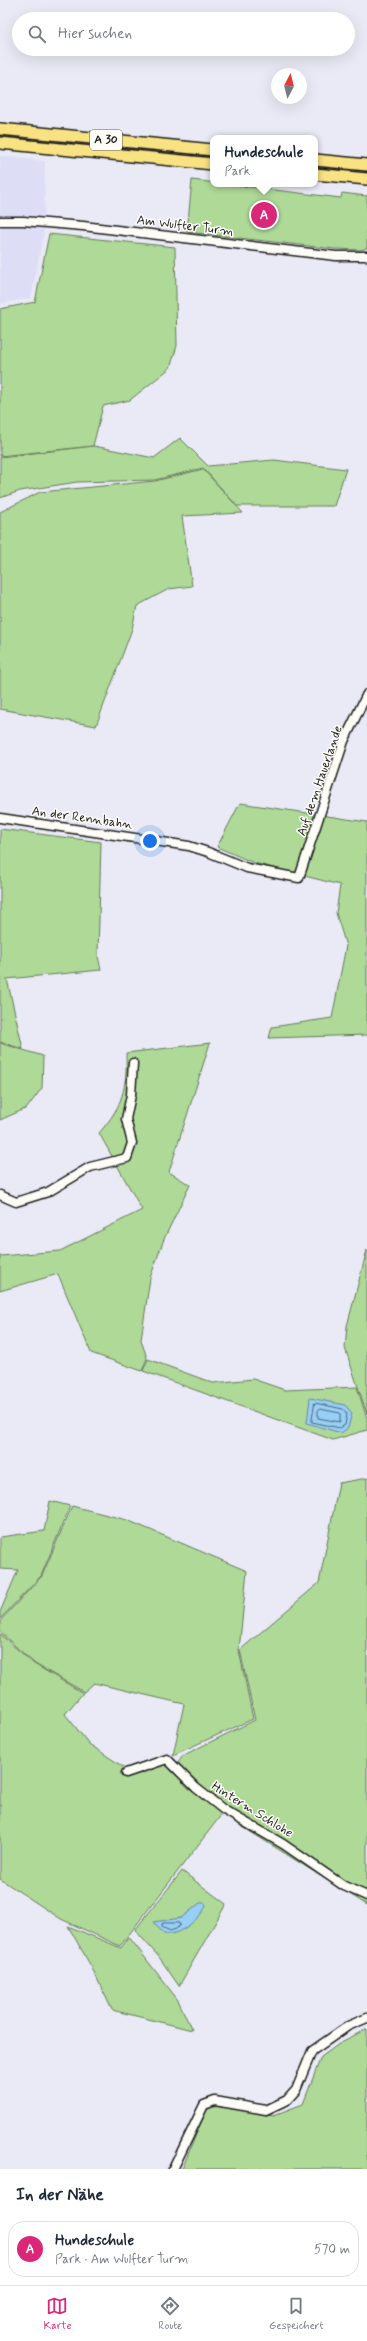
<!DOCTYPE html>
<html lang="de">
<meta charset="utf-8">
<style>
:root{--surface:#fff;--page:#f6f6f7;--text:#1f2937;--muted:#747a83;--line:#e0e1e3;--accent:#db2777}
body{margin:0;font-family:Mynerve,sans-serif;background:var(--page);color:var(--text)}
.compass{position:absolute;left:271px;top:68px;width:36px;height:36px;border-radius:50%;background:var(--surface);box-shadow:0 4px 16px #0002;rotate:7deg}
.you{position:absolute;left:150px;top:841px;width:14px;height:14px;margin:-10px;border:3px solid #fff;border-radius:50%;background:#1a73e8;box-shadow:0 0 0 6px #1a73e833}
.badge{display:grid;place-items:center;width:26px;height:26px;border-radius:50%;background:var(--accent);color:#fff;font-size:13px;font-weight:700}
.pin{position:absolute;translate:-50% -50%;border:2px solid #fff;box-shadow:0 1px 4px #0006}
.popup{position:absolute;left:210px;top:135px;width:108px;height:52px;box-sizing:border-box;display:grid;place-content:center;border-radius:8px;background:var(--surface);filter:drop-shadow(0 1px 3px #0005);font-size:13px;white-space:nowrap;color:var(--muted)}
.popup b{font-size:15px;color:var(--text)}
.popup::after{content:'';position:absolute;left:50%;top:100%;margin-left:-8px;border:8px solid transparent;border-top-color:var(--surface)}
.list{margin:0;padding:0;list-style:none}
h2{display:flex;justify-content:space-between;align-items:center;height:52px;margin:0;padding:0 16px;font-size:17px}
h2 small{font-size:13px;font-weight:400;color:var(--muted)}
.list li{display:grid;grid-template-columns:26px 1fr auto;gap:12px;align-items:center;box-sizing:border-box;height:56px;margin:0 8px 8px;padding:0 8px;border:1px solid var(--line);border-radius:16px}
.list b{display:block;font-size:15px;white-space:nowrap}
.list p{margin:0;font-size:13px;white-space:nowrap;color:var(--muted)}
.list em{font-size:13px;font-style:normal;color:var(--muted)}
.icon{flex:none;width:22px;height:22px;fill:none;stroke:currentColor;stroke-width:2;stroke-linecap:round;stroke-linejoin:round}
.map{position:relative;flex:none;width:367px;height:2169px;overflow:hidden}
.search{position:absolute;background:var(--surface);box-shadow:0 4px 16px #0002;left:12px;right:12px;top:12px;height:44px;display:flex;align-items:center;gap:10px;box-sizing:border-box;padding:0 14px;border-radius:22px;color:var(--muted);font-size:15px}
.sheet{height:116px;background:var(--surface)}
nav{display:flex;justify-content:space-around;align-items:center;box-sizing:border-box;height:56px;border-top:1px solid var(--line);background:var(--surface);font-size:11px;color:var(--muted)}
nav a{display:grid;justify-items:center;gap:2px}
nav .on{color:var(--accent)}
.map>svg:first-child{display:block}
</style>
<div class="map">
<svg width="367" height="2169" viewBox="0 0 367 2169">
<rect width="100%" height="100%" fill="#eaeaf6"/>
<filter id="ink" filterUnits="userSpaceOnUse"><feTurbulence type="fractalNoise" baseFrequency=".025" numOctaves="2"/><feDisplacementMap in="SourceGraphic" scale="8" xChannelSelector="R" yChannelSelector="G"/><feConvolveMatrix kernelMatrix="1 2 1 2 8 2 1 2 1" color-interpolation-filters="sRGB"/></filter>
<g filter="url(#ink)">
<polygon fill="#dddef5" points="0,156 45,161 44,232 31,298 0,304"/>
<g fill="#aed997" stroke="#657a5a">
<polygon points="192,180 341,198 342,193 367,196 367,248 361,250 335,249 187,232"/>
<polygon points="49,234 175,247 177,346 170,368 130,400 103,406 93,446 0,456 0,309 35,302"/>
<polygon points="180,438 208,466 274,460 346,469 334,506 237,506 203,468 155,480 77,482 20,491 0,498 0,457 94,446 154,458"/>
<polygon points="203,469 243,513 182,516 192,586 169,589 137,606 132,629 96,726 0,709 0,512 40,492 155,481"/>
<polygon points="240,803 367,822 367,1035 269,1038 272,1027 332,1018 346,946 336,913 340,885 254,863 217,847"/>
<polygon points="0,829 101,842 98,956 101,970 7,979 23,1049 0,1042"/>
<polygon points="0,1043 43,1056 42,1088 27,1108 0,1120"/>
<path d="M210,1043L169,1172L190,1185L164,1239L150,1278L141,1340L147,1358L142,1371L91,1353L58,1274L0,1291V1256L60,1251L142,1210L99,1133C123,1106 127,1088 126,1053Z"/>
<polygon points="367,1250 367,1414 345,1348 347,1326"/>
<polygon points="148,1359 213,1383 253,1379 285,1390 357,1387 367,1419 367,1430 333,1440 143,1371"/>
<polygon points="367,1478 367,1905 222,1814 120,1946 61,1919 0,1879 0,1634 34,1664 83,1693 65,1714 89,1744 134,1774 164,1763 177,1772 180,1769 178,1762 182,1756 255,1720 240,1650 319,1583 339,1483"/>
<polygon points="50,1501 70,1506 41,1576 0,1619 0,1612 18,1570 0,1569 0,1537 44,1531"/>
<polygon points="72,1506 127,1520 247,1571 239,1650 253,1719 173,1755 184,1704 94,1683 84,1692 35,1664 0,1632 0,1621 42,1576"/>
<polygon points="182,1871 226,1904 179,1986 159,1957 135,1930"/>
<polygon points="68,1926 121,1948 129,1937 178,2000 192,2030 112,2010 92,1968"/>
<polygon points="367,2029 367,2169 182,2169 208,2105 274,2115 303,2104 321,2057 343,2041"/>
</g>
<g fill="#98cff7" stroke="#66879f">
<polygon points="310,1398 345,1405 352,1413 348,1428 341,1433 307,1423"/>
<path d="M200,1903H205L206,1906C200,1919 178,1937 164,1934L153,1922L181,1918Z"/>
</g>
<g fill="none" stroke-linecap="round" stroke-linejoin="round">
<g stroke="#4e6474" stroke-width="1">
<polygon points="315,1403 343,1409 347,1414 345,1425 340,1428 312,1422"/>
<polygon points="320,1409 340,1413 340,1422 318,1418 318,1411"/>
<polygon points="163,1923 179,1923 180,1925 176,1929 170,1931 162,1927"/>
</g>
<defs>
<g id="minor">
<polyline points="0,221 23,221 83,226 336,256 367,256"/>
<polyline points="0,818 189,846 208,852 247,868 299,878 344,741 367,694"/>
<polyline points="0,1195 16,1202 48,1192 90,1167 127,1158 132,1143 126,1119 131,1095 133,1063"/>
<polyline points="126,1773 167,1759 196,1788 224,1810 283,1844 344,1886 367,1896"/>
<polyline points="173,2169 204,2105 215,2101 266,2110 287,2100 296,2090 312,2051 348,2026 367,2018"/>
</g>
<g id="highway">
<polyline points="0,129 213,150"/>
<polyline points="0,143 213,164"/>
<polyline points="315,160 367,165"/>
<polyline points="315,174 367,179"/>
</g>
</defs>
<use href="#minor" stroke="#1c1c1c" stroke-width="11"/>
<use href="#highway" stroke="#1c1c1c" stroke-width="14"/>
<use href="#minor" stroke="#fdfcf7" stroke-width="8"/>
<use href="#highway" stroke="#f8e281" stroke-width="11"/>
</g>
</g>
<g text-anchor="middle" dominant-baseline="central" stroke-width="3" stroke-linejoin="round" paint-order="stroke">
<rect fill="#fdfcf7" stroke="#605f5e" stroke-width="1" x="90" y="130" width="32" height="20" rx="3"/>
<g font-size="12" font-weight="bold" fill="#1c1c1c">
<text x="106" y="140">A 30</text>
</g>
<g font-size="13" fill="#1c1c1c" stroke="#fdfcf7">
<text transform="translate(185 226) rotate(7)">Am Wulfter Turm</text>
<text transform="translate(320 781) rotate(-71)">Auf dem Hauerlande</text>
<text transform="translate(82 818) rotate(8)">An der Rennbahn</text>
<text transform="translate(252 1810) rotate(32)">Hinterm Schlohe</text>
</g>
</g>
</svg>
<svg class="compass" viewBox="-18 -18 36 36"><path d="M0-13l5 13h-10z" fill="#e53935"/><path d="M0 13l5-13h-10z" fill="#747a83"/></svg>
<div class="you"></div>
<div class="pin badge" style="left:264px;top:215px">A</div>
<div class="popup"><b>Hundeschule</b>Park</div>
<div class="search"><svg class="icon" aria-label="search" viewBox="0 0 24 24"><circle cx="10" cy="10" r="6"/><path d="M15 15l6 6"/></svg>Hier suchen</div>
</div>
<section class="sheet">
<h2>In der Nähe<small></small></h2>
<ul class="list">
<li><span class="badge">A</span><div><b>Hundeschule</b><p>Park · Am Wulfter Turm</p></div><em>570 m</em></li>
</ul>
</section>
<nav>
<a class="on"><svg class="icon" aria-label="map" viewBox="0 0 24 24"><path d="M3 6l6-2 6 2 6-2v14l-6 2-6-2-6 2zM9 4v14M15 6v14"/></svg>Karte</a>
<a><svg class="icon" aria-label="directions" viewBox="0 0 24 24"><path d="M12 3l9 9-9 9-9-9zM9 14v-3h6M13 9l2 2-2 2"/></svg>Route</a>
<a><svg class="icon" aria-label="saved" viewBox="0 0 24 24"><path d="M7 4h10v16l-5-4-5 4z"/></svg>Gespeichert</a>
</nav>
